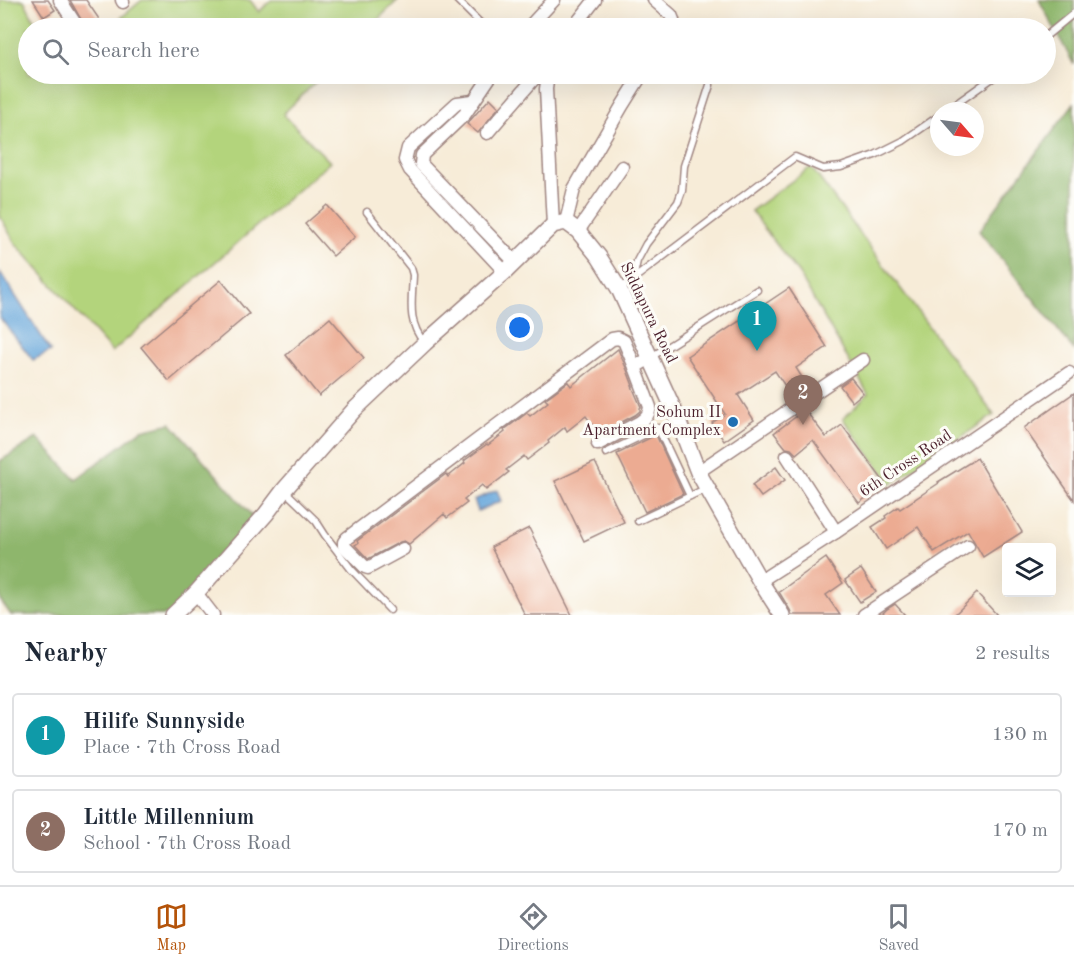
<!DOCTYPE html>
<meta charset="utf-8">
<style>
:root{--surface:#fff;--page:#f2f2f3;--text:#1f2937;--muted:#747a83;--line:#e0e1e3;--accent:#b45309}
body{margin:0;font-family:"Old Standard TT",serif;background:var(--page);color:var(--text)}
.controls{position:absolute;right:18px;bottom:18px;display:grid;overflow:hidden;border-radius:6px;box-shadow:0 6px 24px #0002}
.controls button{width:54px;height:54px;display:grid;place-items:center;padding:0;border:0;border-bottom:2px solid var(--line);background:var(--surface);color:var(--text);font:30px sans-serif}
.compass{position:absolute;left:930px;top:102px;width:54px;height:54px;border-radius:50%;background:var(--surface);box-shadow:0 6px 24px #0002;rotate:118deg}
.you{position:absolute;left:520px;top:328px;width:21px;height:21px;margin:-15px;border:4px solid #fff;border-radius:50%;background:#1a73e8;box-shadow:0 0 0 9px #1a73e833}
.badge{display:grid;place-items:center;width:39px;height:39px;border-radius:50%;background:var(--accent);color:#fff;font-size:20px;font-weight:700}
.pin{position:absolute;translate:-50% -50px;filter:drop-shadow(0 2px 3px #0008)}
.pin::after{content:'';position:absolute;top:32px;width:21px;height:18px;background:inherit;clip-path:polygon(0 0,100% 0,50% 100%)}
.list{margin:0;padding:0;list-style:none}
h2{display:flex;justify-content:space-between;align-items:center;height:78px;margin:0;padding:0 24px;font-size:26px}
h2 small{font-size:20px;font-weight:400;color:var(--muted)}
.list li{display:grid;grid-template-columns:39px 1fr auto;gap:18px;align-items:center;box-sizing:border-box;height:84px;margin:0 12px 12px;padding:0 12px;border:2px solid var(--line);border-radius:6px}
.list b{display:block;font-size:22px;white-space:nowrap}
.list p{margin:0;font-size:20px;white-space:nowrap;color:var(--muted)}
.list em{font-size:20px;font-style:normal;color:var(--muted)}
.icon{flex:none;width:33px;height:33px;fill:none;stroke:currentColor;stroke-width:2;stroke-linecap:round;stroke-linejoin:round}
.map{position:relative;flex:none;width:1074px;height:615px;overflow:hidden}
.search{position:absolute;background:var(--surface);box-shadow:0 6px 24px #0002;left:18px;right:18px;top:18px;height:66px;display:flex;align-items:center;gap:15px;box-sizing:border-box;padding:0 21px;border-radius:33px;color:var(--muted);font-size:22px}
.sheet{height:270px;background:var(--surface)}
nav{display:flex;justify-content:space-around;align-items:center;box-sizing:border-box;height:84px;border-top:2px solid var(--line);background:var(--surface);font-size:16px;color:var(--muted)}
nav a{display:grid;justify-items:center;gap:3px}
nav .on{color:var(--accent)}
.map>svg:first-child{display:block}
</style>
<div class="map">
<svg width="1074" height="615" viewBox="0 0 1074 615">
<rect width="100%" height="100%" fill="#fdfcf7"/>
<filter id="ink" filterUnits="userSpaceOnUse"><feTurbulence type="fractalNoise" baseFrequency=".0167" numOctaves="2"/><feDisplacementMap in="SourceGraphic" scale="12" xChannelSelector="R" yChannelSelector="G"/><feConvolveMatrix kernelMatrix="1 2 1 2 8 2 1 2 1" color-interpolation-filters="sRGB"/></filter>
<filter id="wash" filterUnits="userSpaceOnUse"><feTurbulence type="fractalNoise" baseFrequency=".008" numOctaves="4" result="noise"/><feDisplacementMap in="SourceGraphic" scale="24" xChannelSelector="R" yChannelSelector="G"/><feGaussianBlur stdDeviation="1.35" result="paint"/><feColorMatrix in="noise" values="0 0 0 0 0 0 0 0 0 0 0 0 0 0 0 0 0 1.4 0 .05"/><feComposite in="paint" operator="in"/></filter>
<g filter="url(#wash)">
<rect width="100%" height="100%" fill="#f7ecd8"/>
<g fill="#b3d47c" stroke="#7e7a54" stroke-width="1.5">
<polygon points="0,0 24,0 38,28 28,28 28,74 324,74 283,114 330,162 112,352 15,243 0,216"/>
<polygon points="142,0 250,0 259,12 271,0 398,0 369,28 109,28"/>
<polygon points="811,167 994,415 891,484 843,419 868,394 799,274 751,211"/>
</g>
<g fill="#8eb66c" stroke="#6c6a4c" stroke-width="1.5">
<polygon points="1039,0 1074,0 1074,65"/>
<polygon points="1074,103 1074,350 979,231"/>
<polygon points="171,423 255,519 176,615 11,615 0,600 0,461 37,438 76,479 142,430"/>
</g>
<g fill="#69a8dc" stroke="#5a6484" stroke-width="1.5">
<polygon points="0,272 51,351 33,360 0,318"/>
<polygon points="497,490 501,501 478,511 474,500"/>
</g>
<g id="blocks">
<g fill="#ecab92">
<polygon points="33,0 48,0 55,10 44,17"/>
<polygon points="70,0 86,0 99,19 86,28"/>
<polygon points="490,98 499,107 478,133 467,124"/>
<polygon points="327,205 355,237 333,256 305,224"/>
<polygon points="221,280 249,314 169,381 141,347"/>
<polygon points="789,288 827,347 796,368 808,387 793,398 775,371 738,395 754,420 724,441 712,423 725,414 687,356"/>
<polygon points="330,318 364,358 319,396 286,355"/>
<polygon points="618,349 627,370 633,386 632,386 641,407 640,408 640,411 635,415 599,434 586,416 567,431 565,427 548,441 549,443 527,460 524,456 506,470 509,472 486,490 482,485 464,500 467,503 447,518 444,514 409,544 404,541 400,542 368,559 355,545 358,543 357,541 446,474 448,477 465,463 464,461 487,444 488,445 505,432 504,430 527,413 530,416 548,402 545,399 568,382 571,386"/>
<polygon points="851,378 863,393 852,402 840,386"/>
<polygon points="1074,393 1074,500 1024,428"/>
<polygon points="805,410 826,437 842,425 885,483 859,503 813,440 796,454 791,449 786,448 774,433"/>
<polygon points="656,435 683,494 645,512 617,454"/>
<polygon points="977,458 1022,532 983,557 968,531 934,552 918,527 886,549 872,527 886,518 885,516 898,507 900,509 939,483 938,482"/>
<polygon points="595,462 624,522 584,541 555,481"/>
<polygon points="776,467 785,480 761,497 752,485"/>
<polygon points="529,528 572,615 525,615 491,547"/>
<polygon points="826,558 843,583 826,595 840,615 792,615 790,610 779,592"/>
<polygon points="861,569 876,592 860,602 845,580"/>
<polygon points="977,593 997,615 954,615"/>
<polygon points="895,604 905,615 881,615 887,609"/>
</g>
</g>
</g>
<g filter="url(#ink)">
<use href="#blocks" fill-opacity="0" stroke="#a08682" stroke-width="1.5"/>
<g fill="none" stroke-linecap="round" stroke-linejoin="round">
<defs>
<g id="service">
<polyline points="457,0 485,28"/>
<polyline points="1046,36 1074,13"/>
<polyline points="946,111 998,74"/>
<path d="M367,212L411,268L413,275C412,301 407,322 424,342"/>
<polyline points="633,279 637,261 646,244 678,202 682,191 684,166 710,85"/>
<polyline points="620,289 795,157 823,169 841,167 875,155 903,141 939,116"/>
<polyline points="651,357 757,290"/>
<polyline points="606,453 658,428 690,496"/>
<polyline points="284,490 316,521 325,535 351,569 390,610"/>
<polyline points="638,521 707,488"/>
</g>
<g id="minor">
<polyline points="60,0 78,28"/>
<polyline points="122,0 123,2"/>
<polyline points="654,0 671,15 673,20 671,28"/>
<polyline points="528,28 554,0"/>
<polyline points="573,28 595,0"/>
<polyline points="492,74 465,114 422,155 421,164 515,262"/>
<polyline points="548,74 546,89 553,225"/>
<polyline points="473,101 457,103 408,148 405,160 410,170 505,272"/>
<polyline points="487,133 538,74"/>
<polyline points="566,222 574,189 622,106 642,74"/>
<polyline points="578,231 622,167"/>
<path d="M598,444L640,422C646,417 649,415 650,407L635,367"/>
<polyline points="787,456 836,532"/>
<polyline points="698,472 863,360"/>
<polyline points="403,549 368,568 365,567 344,546 344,542 347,538 612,339 618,338 624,341 635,367 650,358"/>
<polyline points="760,581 836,532 1069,373"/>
<polyline points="196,593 213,615"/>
<polyline points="864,615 968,546"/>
</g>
<polyline id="tertiary" points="173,615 196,593 266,514 284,490 354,410 425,343 505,272 553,225 566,222 578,231 599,257 619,289 674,410 698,472 760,581 782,615"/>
</defs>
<use href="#service" stroke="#a08682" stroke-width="9"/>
<use href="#minor" stroke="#a08682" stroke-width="15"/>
<use href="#tertiary" stroke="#a08682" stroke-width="18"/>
<use href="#service" stroke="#fff" stroke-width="6"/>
<use href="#minor" stroke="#fff" stroke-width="12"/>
<use href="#tertiary" stroke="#fff" stroke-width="15"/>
</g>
</g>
<circle fill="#1f6fb2" stroke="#fdfcf7" stroke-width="2" cx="733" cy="422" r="6"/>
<g text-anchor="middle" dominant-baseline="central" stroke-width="6" stroke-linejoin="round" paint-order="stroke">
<g font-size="16" fill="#4a1f2b" stroke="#fdfcf7">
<text transform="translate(648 313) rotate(64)">Siddapura Road</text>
<text transform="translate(906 464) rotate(-34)">6th Cross Road</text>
</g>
<g font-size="16" fill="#4a1f2b" stroke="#fdfcf7" text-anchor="end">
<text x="721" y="413">Sohum II<tspan x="721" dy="18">Apartment Complex</tspan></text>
</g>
</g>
</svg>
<div class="controls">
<button><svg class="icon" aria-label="layers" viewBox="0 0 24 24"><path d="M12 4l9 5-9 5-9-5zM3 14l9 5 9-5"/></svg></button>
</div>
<svg class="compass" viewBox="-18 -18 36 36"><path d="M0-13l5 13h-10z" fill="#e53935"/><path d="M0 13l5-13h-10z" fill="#747a83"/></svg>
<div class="you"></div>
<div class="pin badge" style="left:757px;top:351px;background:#0f9aa8">1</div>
<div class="pin badge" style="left:803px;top:425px;background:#8d6e63">2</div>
<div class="search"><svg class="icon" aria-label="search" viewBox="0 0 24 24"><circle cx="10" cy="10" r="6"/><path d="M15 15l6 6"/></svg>Search here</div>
</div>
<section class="sheet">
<h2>Nearby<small>2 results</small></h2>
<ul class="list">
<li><span class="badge" style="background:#0f9aa8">1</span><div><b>Hilife Sunnyside</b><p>Place · 7th Cross Road</p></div><em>130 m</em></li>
<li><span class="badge" style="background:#8d6e63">2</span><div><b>Little Millennium</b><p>School · 7th Cross Road</p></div><em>170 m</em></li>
</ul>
</section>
<nav>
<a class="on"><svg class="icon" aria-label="map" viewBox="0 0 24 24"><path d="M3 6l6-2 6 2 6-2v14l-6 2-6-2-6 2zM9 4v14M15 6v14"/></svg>Map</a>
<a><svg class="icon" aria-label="directions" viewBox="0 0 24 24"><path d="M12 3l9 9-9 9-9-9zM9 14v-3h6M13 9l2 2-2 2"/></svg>Directions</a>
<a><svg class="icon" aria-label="saved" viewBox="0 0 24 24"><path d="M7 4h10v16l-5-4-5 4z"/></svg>Saved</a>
</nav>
